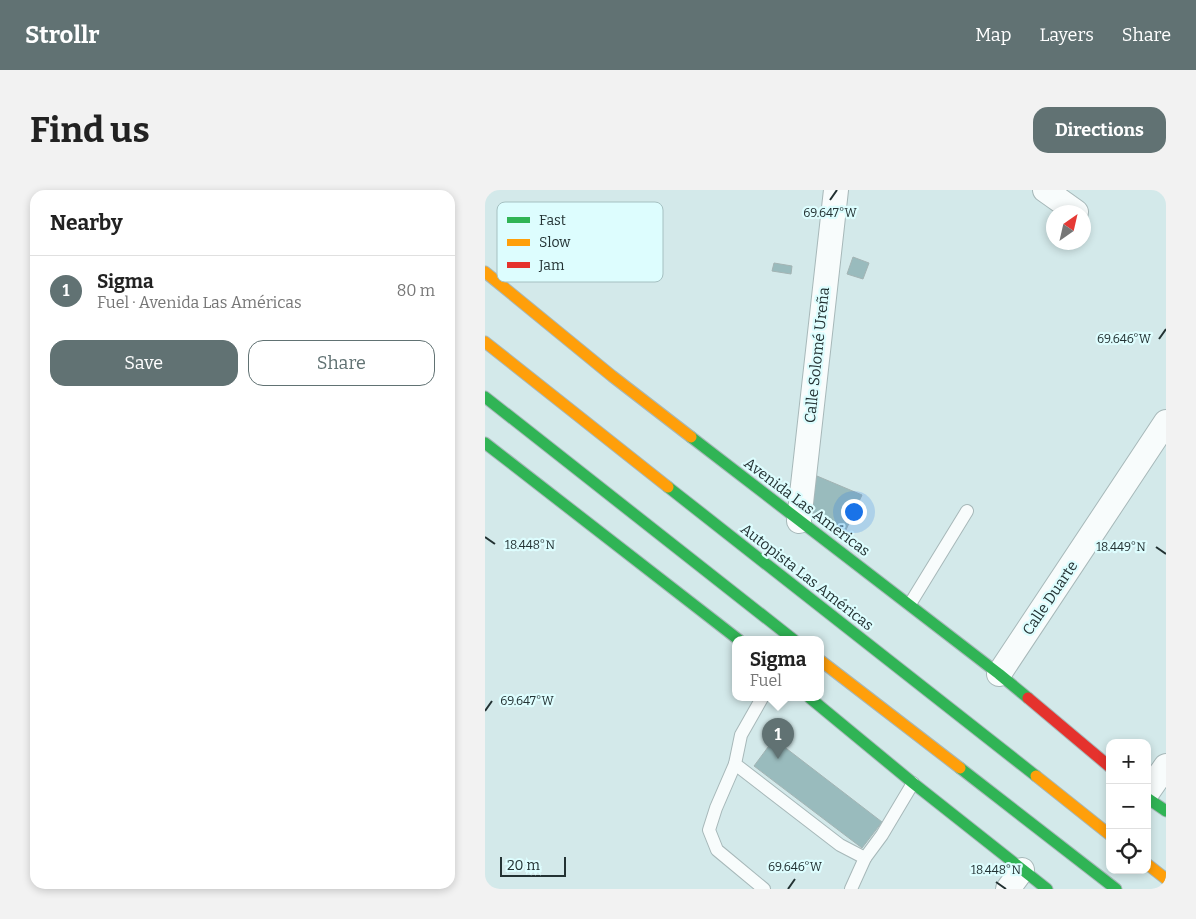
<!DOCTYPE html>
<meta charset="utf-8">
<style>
:root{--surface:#fff;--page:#f2f2f2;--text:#222;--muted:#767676;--line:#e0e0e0;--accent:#617273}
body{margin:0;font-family:Bitter,serif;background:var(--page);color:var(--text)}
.controls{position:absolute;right:15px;bottom:15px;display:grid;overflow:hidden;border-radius:10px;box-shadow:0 2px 8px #0003}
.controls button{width:45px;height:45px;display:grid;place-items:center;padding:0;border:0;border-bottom:1px solid var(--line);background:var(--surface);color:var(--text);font:25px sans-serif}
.compass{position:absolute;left:561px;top:15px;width:45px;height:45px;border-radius:50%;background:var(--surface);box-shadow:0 2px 8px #0003;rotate:34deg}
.scale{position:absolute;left:15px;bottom:12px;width:66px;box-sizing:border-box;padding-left:5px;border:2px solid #233233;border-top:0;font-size:14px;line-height:18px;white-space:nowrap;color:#233233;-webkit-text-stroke:4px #ddfdfe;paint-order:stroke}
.you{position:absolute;left:368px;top:321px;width:18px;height:18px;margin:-12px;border:4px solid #fff;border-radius:50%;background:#1a73e8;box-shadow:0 0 0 8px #1a73e833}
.badge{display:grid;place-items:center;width:32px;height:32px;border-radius:50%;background:var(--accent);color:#fff;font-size:16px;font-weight:700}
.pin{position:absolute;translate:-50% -41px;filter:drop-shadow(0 1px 2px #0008)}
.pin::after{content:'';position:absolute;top:26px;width:18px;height:15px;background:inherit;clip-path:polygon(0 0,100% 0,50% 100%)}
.popup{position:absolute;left:247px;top:446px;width:92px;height:65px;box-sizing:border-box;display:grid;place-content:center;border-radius:10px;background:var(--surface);filter:drop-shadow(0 1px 4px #0005);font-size:16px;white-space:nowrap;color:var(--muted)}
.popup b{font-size:19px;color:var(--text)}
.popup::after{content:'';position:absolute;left:50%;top:100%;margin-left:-10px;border:10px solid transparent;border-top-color:var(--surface)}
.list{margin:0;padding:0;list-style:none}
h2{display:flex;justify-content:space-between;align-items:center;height:65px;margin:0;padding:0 20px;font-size:21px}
h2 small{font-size:16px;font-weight:400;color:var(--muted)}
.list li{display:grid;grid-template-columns:32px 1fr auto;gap:15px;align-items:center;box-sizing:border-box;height:70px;padding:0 20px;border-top:1px solid var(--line)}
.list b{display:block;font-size:19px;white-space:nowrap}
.list p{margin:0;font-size:16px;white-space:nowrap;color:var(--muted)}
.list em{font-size:16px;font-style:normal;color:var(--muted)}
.actions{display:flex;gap:10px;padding:15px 20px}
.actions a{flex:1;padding:11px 0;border:1px solid var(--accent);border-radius:15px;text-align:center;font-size:18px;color:var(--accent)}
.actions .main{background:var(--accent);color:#fff}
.icon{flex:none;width:28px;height:28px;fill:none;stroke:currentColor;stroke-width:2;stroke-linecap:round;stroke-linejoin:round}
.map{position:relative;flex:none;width:681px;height:699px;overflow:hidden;border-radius:15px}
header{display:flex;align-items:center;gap:30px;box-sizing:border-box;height:70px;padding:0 25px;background:var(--accent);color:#fff}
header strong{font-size:24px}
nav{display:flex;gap:28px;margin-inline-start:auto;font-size:18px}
.intro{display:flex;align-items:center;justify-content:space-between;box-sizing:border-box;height:120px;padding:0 30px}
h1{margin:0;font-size:35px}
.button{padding:12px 22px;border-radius:15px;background:var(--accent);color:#fff;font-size:18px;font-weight:700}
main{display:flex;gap:30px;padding:0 30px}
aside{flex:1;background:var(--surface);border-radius:15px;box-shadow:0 2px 8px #0003}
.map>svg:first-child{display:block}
</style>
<header>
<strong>Strollr</strong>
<nav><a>Map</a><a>Layers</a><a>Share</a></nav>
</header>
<div class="intro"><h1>Find us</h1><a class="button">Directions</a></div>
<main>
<aside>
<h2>Nearby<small></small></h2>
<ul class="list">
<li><span class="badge">1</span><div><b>Sigma</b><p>Fuel · Avenida Las Américas</p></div><em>80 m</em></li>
</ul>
<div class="actions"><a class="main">Save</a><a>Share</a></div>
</aside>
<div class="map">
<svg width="681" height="699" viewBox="0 0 681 699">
<rect width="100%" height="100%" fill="#d3e9ea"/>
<g fill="#99bbbd" stroke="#a3b4b4">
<polygon points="368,67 384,73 378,89 362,84"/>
<polygon points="289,73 307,76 306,84 287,81"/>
<polygon points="332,286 377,305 360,342 325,321"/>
<polygon points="289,549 397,632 377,658 269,576"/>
</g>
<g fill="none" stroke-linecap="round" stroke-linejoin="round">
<defs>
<g id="lane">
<polyline points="425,414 482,321"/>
<polyline points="277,508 256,545 250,574 355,655 380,668 397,645 428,593"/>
<polyline points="250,574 231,618 224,640 232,660 279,699"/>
<polyline points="366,699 380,668"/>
</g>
<g id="street">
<polyline points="560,0 591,22"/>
<polyline points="314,331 351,0"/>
<polyline points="514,484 681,232"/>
<polyline points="662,603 681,576"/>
<polyline points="523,699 537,680"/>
</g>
<g id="fast">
<polyline points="0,207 309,450"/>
<polyline points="206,247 514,484 543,508"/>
<polyline points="0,253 254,450"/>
<polyline points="183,297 551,586"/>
<polyline points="325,508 428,593 562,699"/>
<polyline points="475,578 631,699"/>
<polyline points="662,608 681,621"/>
</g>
<g id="slow">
<polyline points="0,82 127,186 206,247"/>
<polyline points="0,152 183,297"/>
<polyline points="336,471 475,578"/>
<polyline points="551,586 625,645"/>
<polyline points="662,674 681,689"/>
</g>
<polyline id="jam" points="543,508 625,577"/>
</defs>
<use href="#lane" stroke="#a7b8b9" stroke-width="14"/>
<use href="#street" stroke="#a7b8b9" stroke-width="26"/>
<use href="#fast" stroke="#a7b8b9" stroke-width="13"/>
<use href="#slow" stroke="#a7b8b9" stroke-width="13"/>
<use href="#jam" stroke="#a7b8b9" stroke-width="13"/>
<use href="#lane" stroke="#f8fcfc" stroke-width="12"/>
<use href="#street" stroke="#f8fcfc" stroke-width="24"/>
<use href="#fast" stroke="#30b455" stroke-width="11"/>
<use href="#slow" stroke="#ff9f0a" stroke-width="11"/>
<use href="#jam" stroke="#e5322d" stroke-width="11"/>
</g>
<path fill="none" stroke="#233233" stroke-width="2" d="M345,10L352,0M674,149L681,139M0,347L10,354M671,357L681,364M0,521L7,511M511,692L521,699M303,699L310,689"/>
<g text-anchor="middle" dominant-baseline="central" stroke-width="4.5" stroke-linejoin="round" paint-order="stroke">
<g font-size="15" fill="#233233" stroke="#ddfdfe">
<text transform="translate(332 165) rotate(-84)">Calle Solomé Ureña</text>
<text transform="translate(322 317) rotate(37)">Avenida Las Américas</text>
<text transform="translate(322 387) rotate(38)">Autopista Las Américas</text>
<text transform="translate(565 408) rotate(-56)">Calle Duarte</text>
</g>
</g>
<rect x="12" y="12" width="166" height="80" rx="8" fill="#ddfdfe" stroke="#a5c0c1" stroke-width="1"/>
<rect x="22" y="27" width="23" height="6" fill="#30b455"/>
<rect x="22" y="49" width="23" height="7" fill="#ff9f0a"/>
<rect x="22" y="72" width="23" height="6" fill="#e5322d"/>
<g font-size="14" fill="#233233">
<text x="54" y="35">Fast</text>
<text x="54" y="57">Slow</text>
<text x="54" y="80">Jam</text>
</g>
<g font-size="12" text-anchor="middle" fill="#233233" stroke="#ddfdfe" stroke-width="4.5" stroke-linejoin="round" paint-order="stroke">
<text x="345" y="27">69.647°W</text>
<text x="639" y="153">69.646°W</text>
<text x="45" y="359">18.448°N</text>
<text x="636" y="361">18.449°N</text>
<text x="42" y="515">69.647°W</text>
<text x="310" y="681">69.646°W</text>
<text x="511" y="684">18.448°N</text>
</g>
</svg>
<div class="controls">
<button>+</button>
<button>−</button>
<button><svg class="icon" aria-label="locate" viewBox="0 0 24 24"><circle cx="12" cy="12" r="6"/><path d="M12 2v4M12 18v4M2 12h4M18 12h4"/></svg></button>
</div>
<svg class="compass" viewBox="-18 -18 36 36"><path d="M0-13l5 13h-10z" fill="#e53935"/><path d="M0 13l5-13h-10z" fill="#767676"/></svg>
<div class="scale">20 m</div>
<div class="you"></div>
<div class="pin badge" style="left:293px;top:569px">1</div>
<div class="popup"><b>Sigma</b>Fuel</div>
</div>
</main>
